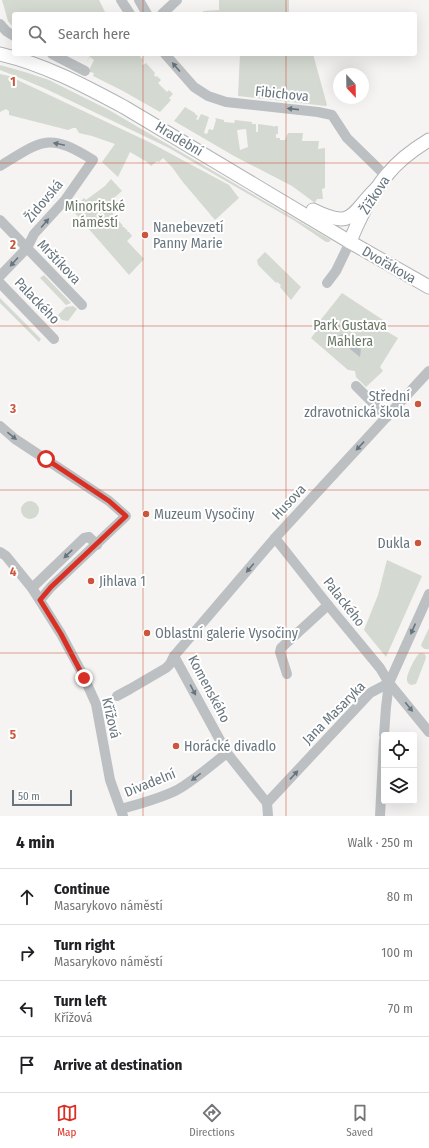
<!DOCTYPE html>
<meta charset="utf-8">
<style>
:root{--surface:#fff;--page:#f2f2f2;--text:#202124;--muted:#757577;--line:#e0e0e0;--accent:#d93025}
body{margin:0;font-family:"Fira Sans Condensed",sans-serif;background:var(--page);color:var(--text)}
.controls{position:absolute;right:12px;bottom:12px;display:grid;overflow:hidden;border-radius:4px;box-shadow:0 4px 16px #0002}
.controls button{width:36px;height:36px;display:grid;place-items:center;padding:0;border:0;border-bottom:1px solid var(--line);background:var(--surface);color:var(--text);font:20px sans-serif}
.compass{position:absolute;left:333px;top:68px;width:36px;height:36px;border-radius:50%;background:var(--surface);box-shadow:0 4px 16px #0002;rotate:158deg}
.scale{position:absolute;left:12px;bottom:10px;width:60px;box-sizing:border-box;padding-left:4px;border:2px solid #68757e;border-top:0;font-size:11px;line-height:14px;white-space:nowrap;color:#68757e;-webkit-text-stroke:3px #fff;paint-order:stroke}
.stop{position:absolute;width:12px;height:12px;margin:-9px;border:3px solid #d93025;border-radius:50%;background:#fff}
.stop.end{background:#d93025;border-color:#fff;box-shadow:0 1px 4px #0008}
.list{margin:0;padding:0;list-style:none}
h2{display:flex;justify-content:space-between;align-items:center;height:52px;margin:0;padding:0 16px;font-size:17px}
h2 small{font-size:13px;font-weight:400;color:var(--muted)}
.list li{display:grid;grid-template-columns:26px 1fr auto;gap:12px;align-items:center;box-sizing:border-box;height:56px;padding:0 16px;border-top:1px solid var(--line)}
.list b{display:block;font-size:15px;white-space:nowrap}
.list p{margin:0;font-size:13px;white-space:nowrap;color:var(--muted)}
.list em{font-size:13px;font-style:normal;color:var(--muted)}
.icon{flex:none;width:22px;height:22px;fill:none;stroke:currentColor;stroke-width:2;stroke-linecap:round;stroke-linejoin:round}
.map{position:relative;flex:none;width:429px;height:816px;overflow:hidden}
.search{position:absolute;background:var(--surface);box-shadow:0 4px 16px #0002;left:12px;right:12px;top:12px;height:44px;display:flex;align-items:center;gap:10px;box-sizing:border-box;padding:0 14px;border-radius:4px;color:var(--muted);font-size:15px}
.sheet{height:276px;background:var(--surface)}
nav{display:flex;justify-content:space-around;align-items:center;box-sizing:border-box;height:56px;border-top:1px solid var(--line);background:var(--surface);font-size:11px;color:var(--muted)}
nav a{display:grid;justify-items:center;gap:2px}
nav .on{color:var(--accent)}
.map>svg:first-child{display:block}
</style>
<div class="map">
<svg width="429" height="816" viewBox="0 0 429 816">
<rect width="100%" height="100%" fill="#f5f4f2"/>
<g fill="#d4d9d1" fill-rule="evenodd">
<polygon points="2,0 99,0 106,14 14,14 14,28 8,21"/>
<polygon points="219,0 289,0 289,14 203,14 203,11 219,10"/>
<polygon points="91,54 101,55 102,54 138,54 143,60 142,64 143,65 146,63 155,73 154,75 156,77 157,76 161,80 158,83 167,92 169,90 173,94 169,98 171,100 160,112 123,91 93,76 94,73 90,72 89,70 94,60 90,57 86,63"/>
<polygon points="240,54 313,54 327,105 326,106 238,96"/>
<polygon points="0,65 28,73 49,80 109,110 331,240 329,242 326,242 295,221 169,148 46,89 13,75 0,70"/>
<polygon points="0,74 9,76 149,142 229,185 239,198 215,220 182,181 172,167 163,158 159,162 157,161 151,166 147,162 130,152 118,177 102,162 115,144 92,136 79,133 76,128 73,128 68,130 9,115 9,111 6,109 0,112"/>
<path d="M185,107L195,113V114L198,116L196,119L198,120L201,114L209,117L204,133L207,134L209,129L213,130L216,120L215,118L224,120V122L234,123L235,120L252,122V124H256V132H258V124L273,126L274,127L275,126H278V134H276V138H280V140H285L288,133H303L302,141H319L318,149L325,148V188L322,189L323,199H317L315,203L292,186L234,156L174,121ZM246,129L248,147L240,150L237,130Z"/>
<polygon points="111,179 122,191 115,197 114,197 119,203 114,209 112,209 114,210 113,215 111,216 116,224 119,221 123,226 122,227 124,227 128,231 127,232 129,232 132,236 127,241 144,259 129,275 74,212 75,207 84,198 86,200 105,186"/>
<polygon points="265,252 301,287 291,300 280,287 281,285 277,282 276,283 258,265 257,260"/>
<polygon points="44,275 71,303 66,305 40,278"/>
<polygon points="342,293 383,320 379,327 398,338 380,367 383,371 366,387 356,377 355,371 348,370 311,338 322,324 319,322"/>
<polygon points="0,298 41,339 39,342 0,303"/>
<polygon points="73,306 77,309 68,321 62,320 58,315 66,307"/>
<circle cx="30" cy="510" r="9"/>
<polygon points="387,560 422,576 386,657 364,630 378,595"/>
<path d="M429,628V649C425,650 422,648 421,645Z"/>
<path d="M420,653L425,654L426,658L416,684L411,685C409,684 407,683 407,680C406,675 416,655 420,653Z"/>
</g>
<polygon fill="#b5bfc2" points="343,334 347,335 345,343 347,345 357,347 361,349 360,357 335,337"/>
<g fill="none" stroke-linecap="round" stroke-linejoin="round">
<defs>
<g id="major">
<path d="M0,54C44,64 85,86 124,107L350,242L429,287"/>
<path d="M313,210C354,230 350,214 377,188"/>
<path d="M350,242C357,223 373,191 386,176C397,162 414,149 429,140"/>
</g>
</defs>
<use href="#major" stroke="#b0b4b7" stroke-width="15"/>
<g stroke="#bcc0c2" stroke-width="10">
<polyline points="121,0 130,14"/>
<polyline points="139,0 147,14"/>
<polyline points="162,14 177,0"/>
<polyline points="0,24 6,31 14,36"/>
<polyline points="52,54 85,71"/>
<polyline points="165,54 194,87 208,96 226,102 318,112 332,115 347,138 386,176"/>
<path d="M0,166C43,140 48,132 93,160L65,200L34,234L27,248L0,276"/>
<polyline points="0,220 82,305"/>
<polyline points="0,283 54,339"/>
<polyline points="327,283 336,271 350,242"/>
<polyline points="356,386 387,417"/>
<polyline points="0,426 15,439 109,501 126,516 51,587 40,600"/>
<polyline points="275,538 328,605 380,668 389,683 429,732"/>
<polyline points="0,552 6,556 32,588 61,634 82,673 96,704 110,780 123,816"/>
<polyline points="32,588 84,538 89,537 97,545"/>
<polyline points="174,656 227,753 267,803 268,816"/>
<polyline points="287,674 280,652 281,648 328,605"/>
<polyline points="117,696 130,689 166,668 170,664 174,656 275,538 429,371"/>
<polyline points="384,735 386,707 389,683 429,594"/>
<polyline points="267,803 370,693 389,683"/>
<path d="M121,809C139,804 159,799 177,790C195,780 211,765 227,753"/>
<polyline points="380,816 384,740"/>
</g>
<use href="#major" stroke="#fff" stroke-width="13"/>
</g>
<defs><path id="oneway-solid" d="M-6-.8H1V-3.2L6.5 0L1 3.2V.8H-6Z"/></defs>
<g fill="#68757e">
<use href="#oneway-solid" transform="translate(176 67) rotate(-131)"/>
<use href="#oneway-solid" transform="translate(293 109) rotate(-174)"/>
<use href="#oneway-solid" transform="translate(59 144) rotate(-168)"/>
<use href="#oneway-solid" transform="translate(45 223) rotate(-49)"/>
<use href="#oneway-solid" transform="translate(14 262) rotate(132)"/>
<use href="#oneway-solid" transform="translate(12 436) rotate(39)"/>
<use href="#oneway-solid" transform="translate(360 446) rotate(133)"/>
<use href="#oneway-solid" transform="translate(68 554) rotate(136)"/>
<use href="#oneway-solid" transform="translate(250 568) rotate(130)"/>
<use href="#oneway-solid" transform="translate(413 629) rotate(114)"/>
<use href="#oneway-solid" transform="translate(193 690) rotate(62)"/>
<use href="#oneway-solid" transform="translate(409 707) rotate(51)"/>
<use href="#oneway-solid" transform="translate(294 775) rotate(-47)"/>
<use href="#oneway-solid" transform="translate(196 777) rotate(143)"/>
</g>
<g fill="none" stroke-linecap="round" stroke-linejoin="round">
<polyline stroke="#d93025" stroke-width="5" points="46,459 109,501 126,516 51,587 40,600 61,634 84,678"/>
</g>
<path fill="none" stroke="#cb563b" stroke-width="1" stroke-opacity="0.55" d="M143,0V14M286,0V14M143,54V816M286,54V816M0,163H429M0,326H429M0,490H429M0,653H429"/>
<g fill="#cb563b" stroke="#fff" stroke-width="1.5">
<circle cx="145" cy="235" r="4"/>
<circle cx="418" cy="404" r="4"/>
<circle cx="146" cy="514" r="4"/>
<circle cx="418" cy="543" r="4"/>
<circle cx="91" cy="581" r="4"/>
<circle cx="147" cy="633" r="4"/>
<circle cx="176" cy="746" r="4"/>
</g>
<g text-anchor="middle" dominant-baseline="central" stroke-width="4" stroke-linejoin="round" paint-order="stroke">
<g font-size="14" fill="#68757e" stroke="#fff">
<text transform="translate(282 94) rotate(6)">Fibichova</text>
<text transform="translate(179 139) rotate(31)">Hradební</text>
<text transform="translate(375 195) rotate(-57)">Žižkova</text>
<text transform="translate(44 201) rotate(-50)">Židovská</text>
<text transform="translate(59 262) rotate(46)">Mrštíkova</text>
<text transform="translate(389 265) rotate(30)">Dvořákova</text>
<text transform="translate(37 301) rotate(46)">Palackého</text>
<text transform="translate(289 502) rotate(-47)">Husova</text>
<text transform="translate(344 602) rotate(52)">Palackého</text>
<text transform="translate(209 689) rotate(62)">Komenského</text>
<text transform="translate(334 713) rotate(-45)">Jana Masaryka</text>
<text transform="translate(111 718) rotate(77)">Křížová</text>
<text transform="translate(150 783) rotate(-22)">Divadelní</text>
</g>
<g font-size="14" fill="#6a7765" stroke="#fff">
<text x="95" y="206">Minoritské<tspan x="95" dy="16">náměstí</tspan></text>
<text x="350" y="325">Park Gustava<tspan x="350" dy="16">Mahlera</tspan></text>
</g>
<g font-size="14" fill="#68757e" stroke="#fff" text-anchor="start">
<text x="153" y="227">Nanebevzetí<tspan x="153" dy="16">Panny Marie</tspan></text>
<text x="410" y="396" text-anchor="end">Střední<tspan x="410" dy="16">zdravotnická škola</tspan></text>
<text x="154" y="514">Muzeum Vysočiny</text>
<text x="410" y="543" text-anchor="end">Dukla</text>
<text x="99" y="581">Jihlava 1</text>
<text x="155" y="633">Oblastní galerie Vysočiny</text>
<text x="184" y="746">Horácké divadlo</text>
</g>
</g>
<g font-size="13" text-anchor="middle" font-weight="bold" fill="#cb563b" stroke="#fff" stroke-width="4" stroke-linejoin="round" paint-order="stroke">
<text x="13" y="86">1</text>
<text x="13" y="249">2</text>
<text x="13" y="413">3</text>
<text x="13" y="576">4</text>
<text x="13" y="739">5</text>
</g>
</svg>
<div class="controls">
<button><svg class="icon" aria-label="locate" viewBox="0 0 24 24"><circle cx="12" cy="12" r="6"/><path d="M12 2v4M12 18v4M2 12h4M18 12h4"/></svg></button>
<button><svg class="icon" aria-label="layers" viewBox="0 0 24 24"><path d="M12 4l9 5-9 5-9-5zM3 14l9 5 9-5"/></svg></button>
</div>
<svg class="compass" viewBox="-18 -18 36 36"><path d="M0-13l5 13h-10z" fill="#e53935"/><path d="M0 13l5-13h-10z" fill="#757577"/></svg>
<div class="scale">50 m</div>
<div class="stop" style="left:46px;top:459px"></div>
<div class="stop end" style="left:84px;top:678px"></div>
<div class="search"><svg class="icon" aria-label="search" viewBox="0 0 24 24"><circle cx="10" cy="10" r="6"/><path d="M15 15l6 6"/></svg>Search here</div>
</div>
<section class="sheet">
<h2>4 min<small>Walk · 250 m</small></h2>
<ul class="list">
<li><svg class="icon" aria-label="ahead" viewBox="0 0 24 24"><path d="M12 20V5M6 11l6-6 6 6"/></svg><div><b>Continue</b><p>Masarykovo náměstí</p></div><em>80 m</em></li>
<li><svg class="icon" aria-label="right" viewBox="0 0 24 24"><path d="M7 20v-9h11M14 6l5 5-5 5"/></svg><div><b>Turn right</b><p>Masarykovo náměstí</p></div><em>100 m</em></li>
<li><svg class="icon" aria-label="left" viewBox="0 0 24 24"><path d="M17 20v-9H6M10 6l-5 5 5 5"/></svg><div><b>Turn left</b><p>Křížová</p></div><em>70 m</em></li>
<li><svg class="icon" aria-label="arrive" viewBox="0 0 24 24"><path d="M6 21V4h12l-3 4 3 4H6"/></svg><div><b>Arrive at destination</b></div></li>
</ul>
</section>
<nav>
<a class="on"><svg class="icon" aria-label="map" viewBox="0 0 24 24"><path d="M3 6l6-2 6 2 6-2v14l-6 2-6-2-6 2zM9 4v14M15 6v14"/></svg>Map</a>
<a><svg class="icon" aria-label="directions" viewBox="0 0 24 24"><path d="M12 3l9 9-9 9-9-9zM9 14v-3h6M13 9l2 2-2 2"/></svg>Directions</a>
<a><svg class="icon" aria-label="saved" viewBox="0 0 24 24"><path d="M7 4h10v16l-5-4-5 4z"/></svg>Saved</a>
</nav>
